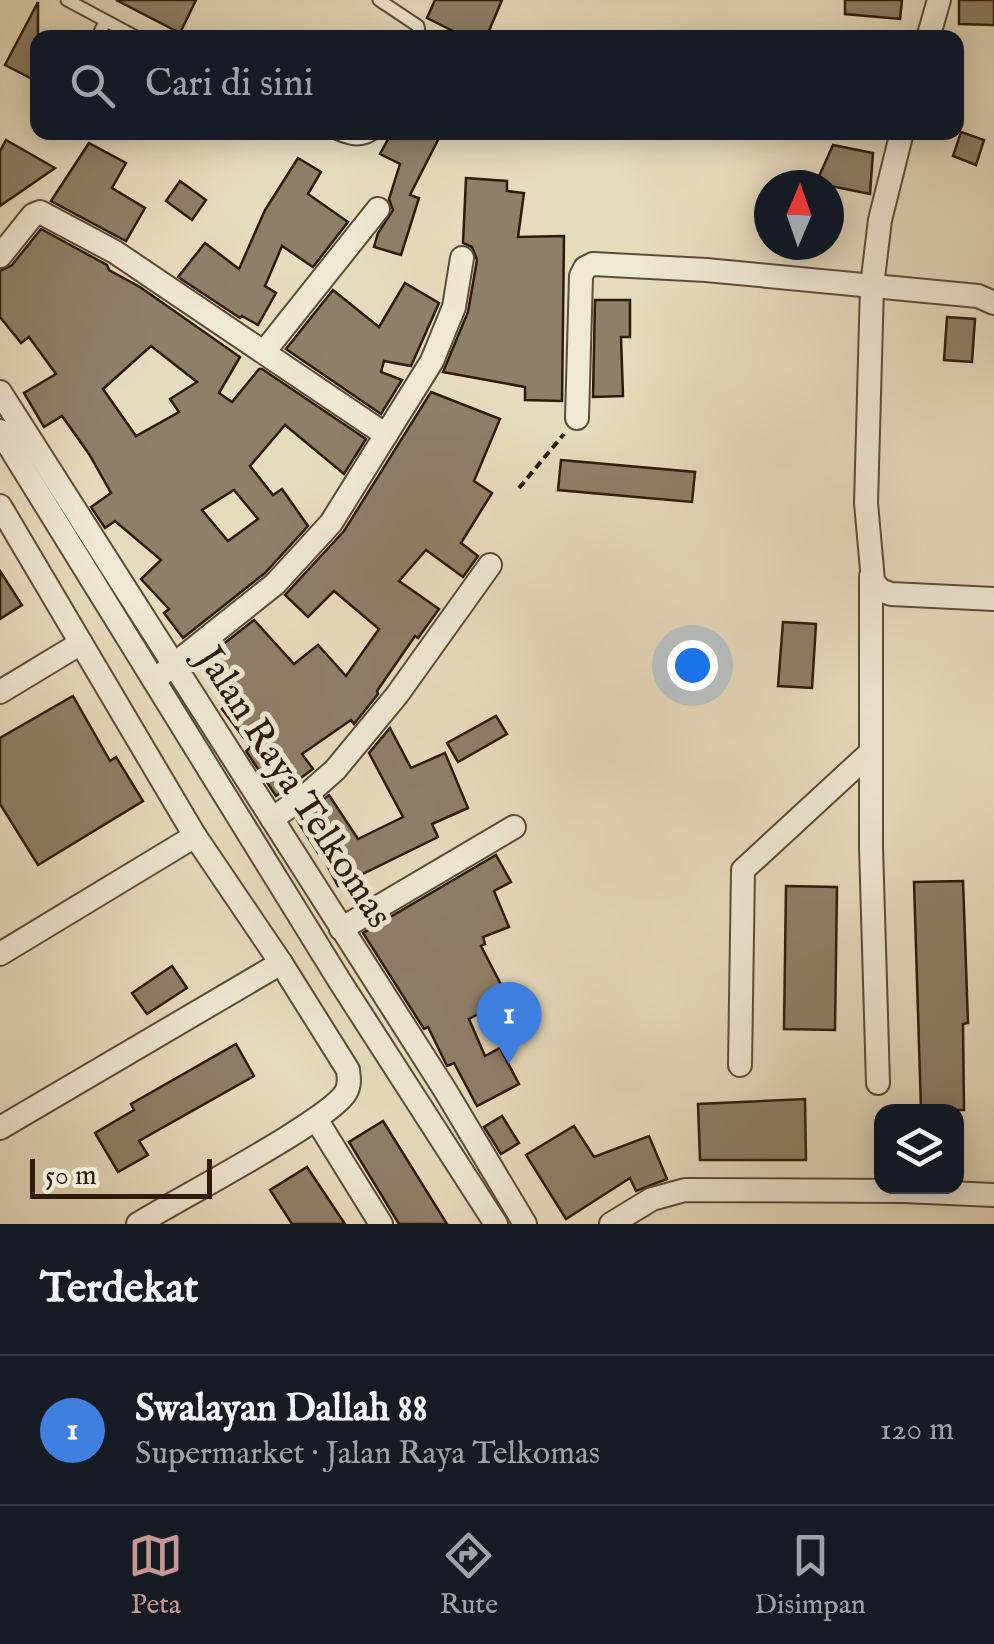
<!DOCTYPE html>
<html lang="id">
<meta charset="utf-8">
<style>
:root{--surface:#171b24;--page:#242831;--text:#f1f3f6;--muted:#9ea1a6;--line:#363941;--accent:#c59692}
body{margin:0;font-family:"IM FELL English",serif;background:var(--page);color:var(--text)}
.controls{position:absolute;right:30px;bottom:30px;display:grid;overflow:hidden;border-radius:20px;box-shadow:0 5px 25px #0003}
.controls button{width:90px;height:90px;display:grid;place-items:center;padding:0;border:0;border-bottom:2px solid var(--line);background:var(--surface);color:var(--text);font:50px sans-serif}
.compass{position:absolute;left:754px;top:170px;width:90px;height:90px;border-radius:50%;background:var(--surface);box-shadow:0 5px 25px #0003;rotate:2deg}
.scale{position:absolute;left:30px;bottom:25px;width:182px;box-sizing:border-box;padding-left:10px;border:5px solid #2e1b09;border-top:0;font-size:28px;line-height:35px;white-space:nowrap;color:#2e1b09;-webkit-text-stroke:8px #efe8d4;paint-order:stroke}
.you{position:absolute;left:692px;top:665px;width:35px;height:35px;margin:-25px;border:8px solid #fff;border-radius:50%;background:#1a73e8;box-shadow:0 0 0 15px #1a73e833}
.badge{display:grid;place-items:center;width:65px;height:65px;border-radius:50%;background:var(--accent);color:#fff;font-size:32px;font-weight:700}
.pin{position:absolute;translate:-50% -82px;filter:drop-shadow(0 2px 5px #0008)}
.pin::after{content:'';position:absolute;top:52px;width:35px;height:30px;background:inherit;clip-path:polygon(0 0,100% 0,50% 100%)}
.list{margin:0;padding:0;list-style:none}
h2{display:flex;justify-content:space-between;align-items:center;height:130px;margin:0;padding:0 40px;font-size:42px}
h2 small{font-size:32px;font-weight:400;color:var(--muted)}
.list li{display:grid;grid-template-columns:65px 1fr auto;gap:30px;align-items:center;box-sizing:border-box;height:150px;padding:0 40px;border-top:2px solid var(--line)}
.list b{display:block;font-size:38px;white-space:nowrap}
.list p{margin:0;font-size:32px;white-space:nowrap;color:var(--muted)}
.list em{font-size:32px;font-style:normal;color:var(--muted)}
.icon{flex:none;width:55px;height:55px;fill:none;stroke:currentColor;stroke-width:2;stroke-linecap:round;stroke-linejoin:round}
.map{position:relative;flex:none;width:994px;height:1224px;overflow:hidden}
.search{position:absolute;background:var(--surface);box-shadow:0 5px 25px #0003;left:30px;right:30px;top:30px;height:110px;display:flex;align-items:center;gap:25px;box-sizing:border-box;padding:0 35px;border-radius:20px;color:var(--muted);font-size:38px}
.sheet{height:280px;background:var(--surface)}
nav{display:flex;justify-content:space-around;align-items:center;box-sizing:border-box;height:140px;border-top:2px solid var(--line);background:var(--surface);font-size:28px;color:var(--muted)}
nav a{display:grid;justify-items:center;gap:5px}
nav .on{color:var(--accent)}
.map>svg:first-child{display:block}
</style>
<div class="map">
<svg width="994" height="1224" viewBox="0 0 994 1224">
<rect width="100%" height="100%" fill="#e7dbbd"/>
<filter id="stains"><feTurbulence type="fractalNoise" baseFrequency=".002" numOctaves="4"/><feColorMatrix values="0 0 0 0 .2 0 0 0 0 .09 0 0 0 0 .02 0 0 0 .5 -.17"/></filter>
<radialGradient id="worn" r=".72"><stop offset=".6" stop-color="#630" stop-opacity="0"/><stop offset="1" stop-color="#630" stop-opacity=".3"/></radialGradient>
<g fill="#8e7f67" stroke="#2e1b09" stroke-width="2.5" fill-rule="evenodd">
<polygon points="116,0 196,0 180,33"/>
<polygon points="435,0 502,0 486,38 467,38 427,18"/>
<polygon points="845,0 902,0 900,19 845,14"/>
<polygon points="959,0 994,0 994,25 959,24"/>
<polygon points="38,2 38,82 5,65"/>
<polygon points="392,132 442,132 410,195 419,198 401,255 374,247 378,233 393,210 389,199 400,164 380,154"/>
<polygon points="961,132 984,140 976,165 953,156"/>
<polygon points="6,140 55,168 0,206 0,151"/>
<polygon points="89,143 126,163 112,188 145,208 126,241 51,201"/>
<polygon points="833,145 873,153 870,194 816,183"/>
<polygon points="298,158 321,172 308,194 348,222 313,267 282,246 265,286 276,293 258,325 242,316 240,318 178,277 205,243 239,269 265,210"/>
<polygon points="466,178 507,181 507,191 524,193 518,237 564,236 562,401 525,400 525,387 443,372 468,312 477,260 472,247 463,243"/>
<polygon points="180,181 206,200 192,220 166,201"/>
<path d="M41,229L107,265L109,270L140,287L240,357L219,393L232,402L259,369H262L366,439L344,474L285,425L250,466L273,495L282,489L308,526L265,573L183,638L164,613L169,609L141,579L161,560L115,521L105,528L91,507L111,493L89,454L62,416L44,427L24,393L56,374L29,337L21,343L0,317V271L12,265ZM151,346L197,382L170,399L179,412L136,436L103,389ZM234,490L258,519L228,541L202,510Z"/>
<polygon points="405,283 439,303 411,366 384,361 381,372 402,380 381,414 286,349 333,290 379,327"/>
<polygon points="595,300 630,300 630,337 621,337 623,396 593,397"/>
<polygon points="947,317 975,319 972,362 944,360"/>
<polygon points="431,392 500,419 474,481 492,493 461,543 478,556 463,577 426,550 399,581 439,609 418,638 415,636 377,691 378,694 354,724 351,720 302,754 313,769 276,796 246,751 251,747 222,709 225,706 198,664 254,620 294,664 318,645 346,676 379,629 334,591 308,617 285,595 344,531"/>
<polygon points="561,460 695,472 692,502 558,490"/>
<polygon points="0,571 22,605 0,619"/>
<polygon points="783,622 816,624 812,688 778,686"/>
<polygon points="73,696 110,761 116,757 143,801 38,865 0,804 0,738"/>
<polygon points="496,716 507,734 458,762 447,743"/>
<polygon points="390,728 411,768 445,753 468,808 432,824 438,837 338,886 320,852 318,853 297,820 329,795 358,839 403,817 369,753"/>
<polygon points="496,855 511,882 494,891 509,927 483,937 485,944 481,946 508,998 469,1019 485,1056 500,1048 519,1084 477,1106 454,1063 447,1066 428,1027 424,1029 363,933"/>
<polygon points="963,881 968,1023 963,1024 964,1110 921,1110 914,882"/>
<polygon points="786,886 837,887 835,1030 784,1029"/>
<polygon points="172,966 187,988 147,1014 132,993"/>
<polygon points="236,1044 254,1076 139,1141 148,1155 118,1172 95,1133 134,1110 131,1104"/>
<polygon points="805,1099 806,1160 700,1160 698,1104"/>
<polygon points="502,1116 519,1143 501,1154 484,1127"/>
<polygon points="383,1121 447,1224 399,1224 349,1142"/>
<polygon points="574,1126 594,1157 649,1136 667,1179 636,1191 630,1178 566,1219 526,1155"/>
<polygon points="307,1167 345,1224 292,1224 270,1190"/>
</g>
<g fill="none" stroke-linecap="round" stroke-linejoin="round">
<defs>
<g id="service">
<polyline points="67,0 138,38"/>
<polyline points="379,0 418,26 420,38"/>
<polyline points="97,38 105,22"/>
<path d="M333,132C347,138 362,144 375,132"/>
</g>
<g id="minor">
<polyline points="928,38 939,0"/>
<polyline points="902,132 880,220 872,286 866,503 873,581 880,590 891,594 994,599"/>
<polyline points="0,256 33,215 40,212 115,252 386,435"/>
<polyline points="264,352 378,209"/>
<polyline points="0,392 445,1090 525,1224"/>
<polyline points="577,418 581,276 585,268 593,264 706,270 978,296 994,303"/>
<polyline points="0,431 339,980 496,1224"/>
<path d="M0,506L195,836L281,963L348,1070C349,1078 350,1085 346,1092C331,1120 174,1201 138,1224"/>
<polyline points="871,576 871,847 878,1083"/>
<polyline points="162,674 275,584 331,523 432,361 454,307 462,258"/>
<polyline points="0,692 81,643"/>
<polyline points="272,819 310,792 335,770 397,695 490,565"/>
<polyline points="341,929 514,827"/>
<polyline points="0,954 195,836"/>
<polyline points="740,1065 743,870 871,752"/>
<polyline points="316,1119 381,1224"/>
<polyline points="0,1128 281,963"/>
<polyline points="611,1224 652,1199 685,1190 903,1191 994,1195"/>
</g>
</defs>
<use href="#service" stroke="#5c4b36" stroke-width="15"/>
<use href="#minor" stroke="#5c4b36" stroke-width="26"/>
<polyline stroke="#2e1b09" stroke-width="4" stroke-dasharray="8 5" stroke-linecap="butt" points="519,488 564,434"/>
<use href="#service" stroke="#efe8d4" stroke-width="11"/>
<use href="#minor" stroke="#efe8d4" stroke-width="22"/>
</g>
<g text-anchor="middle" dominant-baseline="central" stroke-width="10" stroke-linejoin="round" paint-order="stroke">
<g font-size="38" fill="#2e1b09" stroke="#efe8d4">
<text transform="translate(293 788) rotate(57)">Jalan Raya Telkomas</text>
</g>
</g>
<rect width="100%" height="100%" filter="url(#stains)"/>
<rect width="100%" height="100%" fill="url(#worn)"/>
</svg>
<div class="controls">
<button><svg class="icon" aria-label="layers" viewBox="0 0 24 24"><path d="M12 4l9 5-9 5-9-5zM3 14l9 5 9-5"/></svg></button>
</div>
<svg class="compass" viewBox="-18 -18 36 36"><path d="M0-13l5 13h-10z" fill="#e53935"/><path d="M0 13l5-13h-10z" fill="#9ea1a6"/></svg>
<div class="scale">50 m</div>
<div class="you"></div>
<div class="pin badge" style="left:509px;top:1064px;background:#3f7fe0">1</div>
<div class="search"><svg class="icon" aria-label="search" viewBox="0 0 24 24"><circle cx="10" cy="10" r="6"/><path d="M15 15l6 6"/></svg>Cari di sini</div>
</div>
<section class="sheet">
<h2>Terdekat<small></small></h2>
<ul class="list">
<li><span class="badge" style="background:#3f7fe0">1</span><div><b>Swalayan Dallah 88</b><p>Supermarket · Jalan Raya Telkomas</p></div><em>120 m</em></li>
</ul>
</section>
<nav>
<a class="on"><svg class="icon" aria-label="map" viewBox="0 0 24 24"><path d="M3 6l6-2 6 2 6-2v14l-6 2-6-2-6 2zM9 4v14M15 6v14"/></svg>Peta</a>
<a><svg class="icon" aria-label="directions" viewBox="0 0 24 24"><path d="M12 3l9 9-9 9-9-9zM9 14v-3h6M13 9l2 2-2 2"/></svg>Rute</a>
<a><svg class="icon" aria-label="saved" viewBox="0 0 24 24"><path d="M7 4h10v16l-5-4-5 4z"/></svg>Disimpan</a>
</nav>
